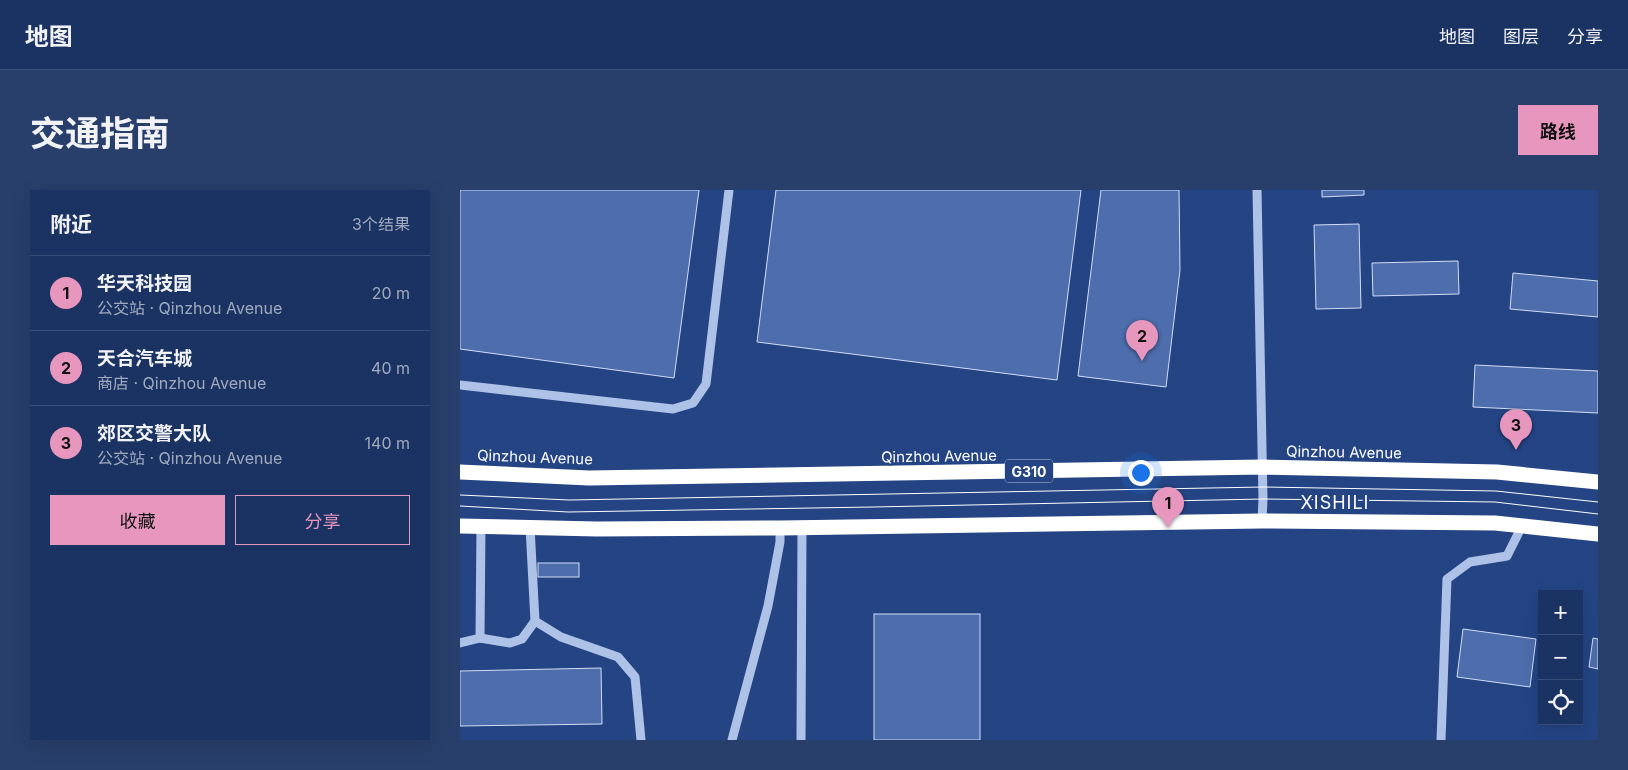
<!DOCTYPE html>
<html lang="zh">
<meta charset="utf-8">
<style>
:root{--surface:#1b3363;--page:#283f6c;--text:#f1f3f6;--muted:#a0aabe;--line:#394e78;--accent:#e797bd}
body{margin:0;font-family:Inter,"Noto Sans SC",sans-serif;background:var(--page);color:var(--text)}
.controls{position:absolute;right:15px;bottom:15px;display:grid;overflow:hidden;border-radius:0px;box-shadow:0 5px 20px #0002}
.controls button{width:45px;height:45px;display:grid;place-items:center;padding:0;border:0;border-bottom:1px solid var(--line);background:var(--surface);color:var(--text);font:25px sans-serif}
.you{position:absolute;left:680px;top:282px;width:18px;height:18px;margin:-12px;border:4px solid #fff;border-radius:50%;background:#1a73e8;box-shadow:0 0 0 8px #1a73e833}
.badge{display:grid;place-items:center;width:32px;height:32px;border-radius:50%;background:var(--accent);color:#111;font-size:16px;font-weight:700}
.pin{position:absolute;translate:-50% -41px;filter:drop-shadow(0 1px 2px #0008)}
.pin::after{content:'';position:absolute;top:26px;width:18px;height:15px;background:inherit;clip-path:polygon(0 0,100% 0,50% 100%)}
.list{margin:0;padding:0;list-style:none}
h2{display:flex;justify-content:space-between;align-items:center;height:65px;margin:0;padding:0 20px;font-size:21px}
h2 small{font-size:16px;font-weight:400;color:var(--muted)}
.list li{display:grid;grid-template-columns:32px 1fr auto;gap:15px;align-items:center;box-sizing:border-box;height:75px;padding:0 20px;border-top:1px solid var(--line)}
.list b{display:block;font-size:19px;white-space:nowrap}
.list p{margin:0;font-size:16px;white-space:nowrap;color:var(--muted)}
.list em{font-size:16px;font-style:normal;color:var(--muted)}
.actions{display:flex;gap:10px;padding:15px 20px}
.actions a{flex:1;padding:11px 0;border:1px solid var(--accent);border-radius:0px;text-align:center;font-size:18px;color:var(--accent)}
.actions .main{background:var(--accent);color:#111}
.icon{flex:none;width:28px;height:28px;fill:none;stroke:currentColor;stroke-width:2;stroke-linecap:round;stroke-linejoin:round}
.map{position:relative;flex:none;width:1138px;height:550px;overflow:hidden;border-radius:0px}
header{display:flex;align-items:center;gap:30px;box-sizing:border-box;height:70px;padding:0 25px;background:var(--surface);border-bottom:1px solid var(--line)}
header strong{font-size:24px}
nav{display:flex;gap:28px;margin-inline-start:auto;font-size:18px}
.intro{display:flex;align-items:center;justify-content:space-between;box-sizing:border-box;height:120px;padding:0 30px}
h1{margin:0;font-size:35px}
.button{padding:12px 22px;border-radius:0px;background:var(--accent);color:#111;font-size:18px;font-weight:700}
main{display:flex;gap:30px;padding:0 30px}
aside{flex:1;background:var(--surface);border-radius:0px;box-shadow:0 5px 20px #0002}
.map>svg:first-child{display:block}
</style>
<header>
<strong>地图</strong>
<nav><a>地图</a><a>图层</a><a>分享</a></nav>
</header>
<div class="intro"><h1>交通指南</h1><a class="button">路线</a></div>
<main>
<aside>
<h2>附近<small>3个结果</small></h2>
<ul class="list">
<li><span class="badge">1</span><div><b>华天科技园</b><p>公交站 · Qinzhou Avenue</p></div><em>20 m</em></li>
<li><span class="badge">2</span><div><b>天合汽车城</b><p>商店 · Qinzhou Avenue</p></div><em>40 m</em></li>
<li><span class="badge">3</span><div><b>郊区交警大队</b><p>公交站 · Qinzhou Avenue</p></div><em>140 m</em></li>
</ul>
<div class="actions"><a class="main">收藏</a><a>分享</a></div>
</aside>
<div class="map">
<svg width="1138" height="550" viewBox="0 0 1138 550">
<rect width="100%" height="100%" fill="#244484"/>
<g fill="#4d6dac" stroke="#d2def6">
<polygon points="0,0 239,0 214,188 0,159"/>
<polygon points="316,0 621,0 597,190 297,152"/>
<polygon points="641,0 719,0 720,80 706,197 618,186"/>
<polygon points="862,0 904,0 904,5 862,7"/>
<polygon points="899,34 901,118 856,119 854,35"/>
<polygon points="998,71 999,104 913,106 912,73"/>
<polygon points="1053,83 1138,91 1138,127 1050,119"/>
<polygon points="1015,175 1138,181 1138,223 1013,217"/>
<rect x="78" y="373" width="41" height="14"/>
<rect x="414" y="424" width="106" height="126"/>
<polygon points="1003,439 1076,449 1070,497 997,487"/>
<polygon points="1133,448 1138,449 1138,479 1129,477"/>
<polygon points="141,478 142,534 0,536 0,481"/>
</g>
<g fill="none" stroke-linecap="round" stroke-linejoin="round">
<g stroke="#aec2e8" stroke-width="9">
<polyline points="797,0 803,309 802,331"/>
<polyline points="0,195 213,219 233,213 246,194 269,0"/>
<polyline points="70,337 75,431 101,447 158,467 175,487 181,550"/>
<polyline points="20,448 50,453 62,449 75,431"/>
<polyline points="0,453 20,448 21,336"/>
<polyline points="272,550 308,416 320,352 320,338"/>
<polyline points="341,550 342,337"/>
<polyline points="981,550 987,389 1010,372 1047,366 1062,336"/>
</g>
<g stroke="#fff" stroke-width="15">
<polyline points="0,282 129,288 802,277 1037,282 1138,292"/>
<polyline points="0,336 137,339 320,338 802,331 1035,333 1138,344"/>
</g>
<g stroke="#fff" stroke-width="1">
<polyline points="0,305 109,310 803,297 1036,301 1138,312"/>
<polyline points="0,316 108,322 413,317 803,309 1035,312 1138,324"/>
</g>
</g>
<g text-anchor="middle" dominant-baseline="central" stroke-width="4.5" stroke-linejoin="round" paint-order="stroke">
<rect fill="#244484" stroke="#bdc7da" stroke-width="1" x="545" y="269.5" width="48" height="23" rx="4"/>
<g font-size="14" font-weight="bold" fill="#fff">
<text x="569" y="281">G310</text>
</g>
<g font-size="15" fill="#fff" stroke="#244484">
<text transform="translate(884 262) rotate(1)">Qinzhou Avenue</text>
<text transform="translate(479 266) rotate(-1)">Qinzhou Avenue</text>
<text transform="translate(75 267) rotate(2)">Qinzhou Avenue</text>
</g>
<g font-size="18" letter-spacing="1" fill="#fff" stroke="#244484">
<text x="875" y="312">XISHILI</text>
</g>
</g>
</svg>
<div class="controls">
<button>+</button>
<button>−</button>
<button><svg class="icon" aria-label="locate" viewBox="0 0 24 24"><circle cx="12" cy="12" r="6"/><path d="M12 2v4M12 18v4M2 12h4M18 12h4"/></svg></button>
</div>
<div class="you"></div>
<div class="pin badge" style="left:708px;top:338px">1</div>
<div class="pin badge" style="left:682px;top:171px">2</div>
<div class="pin badge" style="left:1056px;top:260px">3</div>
</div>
</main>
